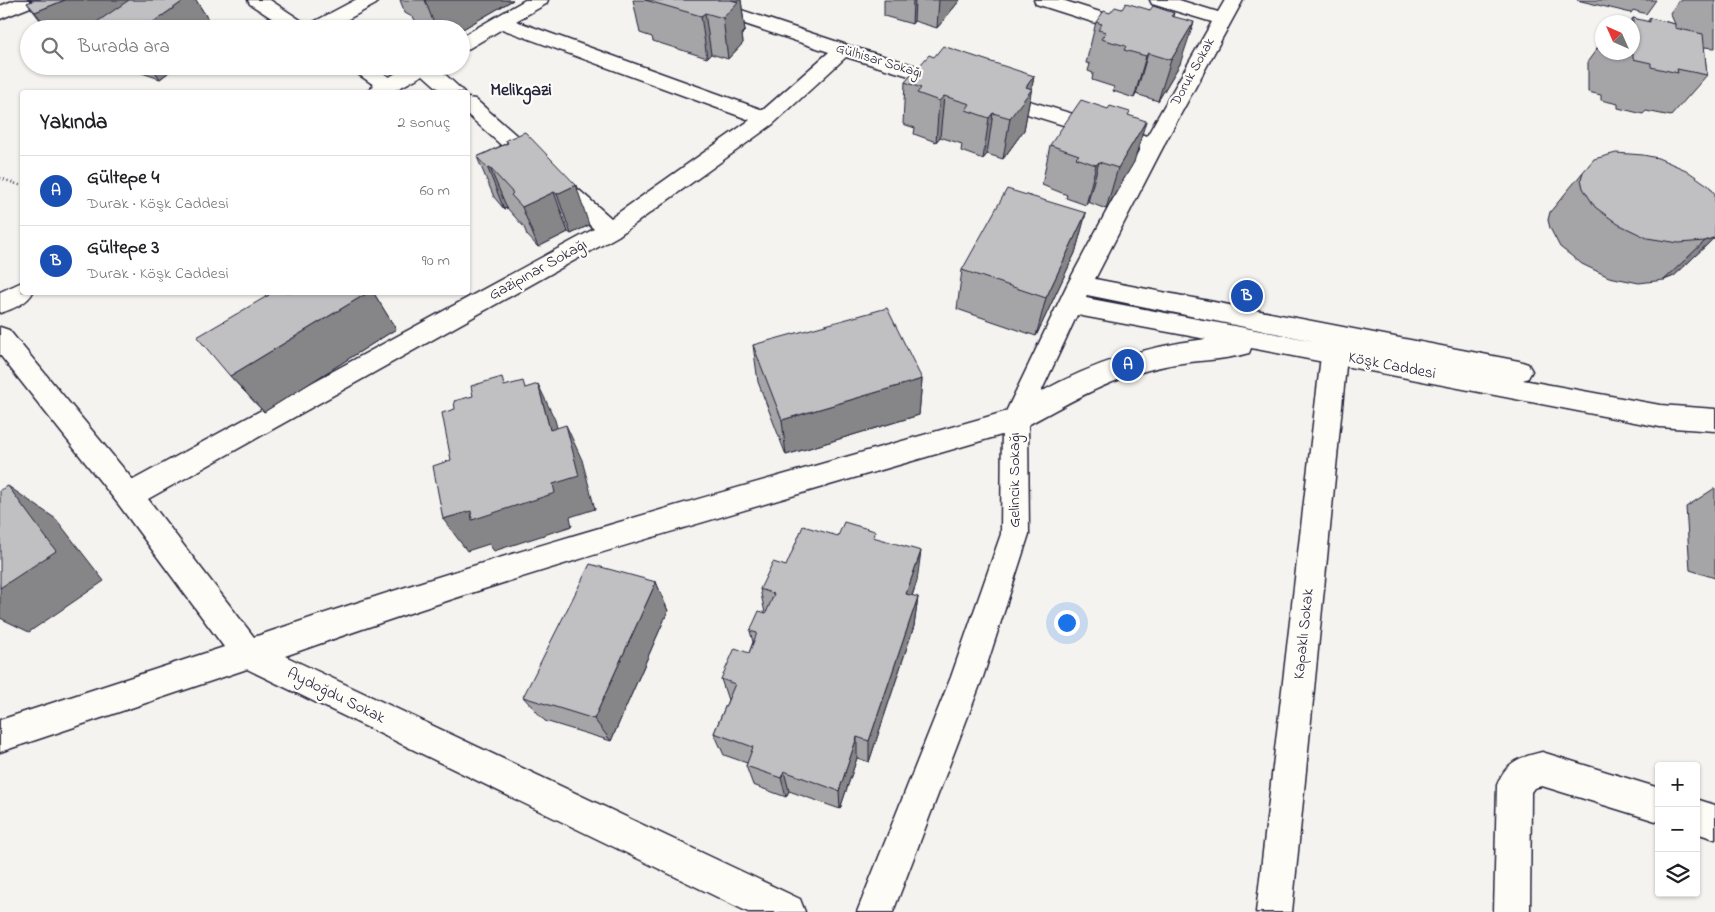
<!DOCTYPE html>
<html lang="tr">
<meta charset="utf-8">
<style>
:root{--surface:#fff;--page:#f6f6f6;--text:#202124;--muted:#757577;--line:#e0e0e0;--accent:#111827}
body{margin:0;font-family:"Indie Flower",sans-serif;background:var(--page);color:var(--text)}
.controls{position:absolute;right:15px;bottom:15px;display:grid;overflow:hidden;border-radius:5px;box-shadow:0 1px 4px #0004}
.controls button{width:45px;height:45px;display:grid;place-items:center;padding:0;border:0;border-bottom:1px solid var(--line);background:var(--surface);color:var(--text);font:25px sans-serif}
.compass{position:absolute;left:1595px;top:15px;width:45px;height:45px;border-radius:50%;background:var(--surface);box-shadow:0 1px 4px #0004;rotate:315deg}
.you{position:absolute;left:1066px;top:622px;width:18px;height:18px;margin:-12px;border:4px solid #fff;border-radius:50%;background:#1a73e8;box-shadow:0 0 0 8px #1a73e833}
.badge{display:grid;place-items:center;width:32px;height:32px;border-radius:50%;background:var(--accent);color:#fff;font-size:16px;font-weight:700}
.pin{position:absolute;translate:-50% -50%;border:2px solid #fff;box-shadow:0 1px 5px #0006}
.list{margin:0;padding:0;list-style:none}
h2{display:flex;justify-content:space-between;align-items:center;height:65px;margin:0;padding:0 20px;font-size:21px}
h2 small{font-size:16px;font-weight:400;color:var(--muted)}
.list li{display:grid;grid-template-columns:32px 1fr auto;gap:15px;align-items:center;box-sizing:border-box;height:70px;padding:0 20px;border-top:1px solid var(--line)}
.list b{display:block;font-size:19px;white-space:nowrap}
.list p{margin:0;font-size:16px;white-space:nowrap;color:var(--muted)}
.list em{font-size:16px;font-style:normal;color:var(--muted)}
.icon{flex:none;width:28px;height:28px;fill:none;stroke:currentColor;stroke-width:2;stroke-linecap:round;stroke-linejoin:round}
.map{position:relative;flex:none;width:1715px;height:912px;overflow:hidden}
.search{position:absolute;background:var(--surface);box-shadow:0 1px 4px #0004;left:20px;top:20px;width:450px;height:55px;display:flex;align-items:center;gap:12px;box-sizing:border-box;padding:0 18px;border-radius:28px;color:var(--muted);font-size:19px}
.panel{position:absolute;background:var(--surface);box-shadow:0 1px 4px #0004;left:20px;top:90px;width:450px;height:205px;border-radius:5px}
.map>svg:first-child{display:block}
</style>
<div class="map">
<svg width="1715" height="912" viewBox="0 0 1715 912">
<rect width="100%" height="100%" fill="#f4f3ef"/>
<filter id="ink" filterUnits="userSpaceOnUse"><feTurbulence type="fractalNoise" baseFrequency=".02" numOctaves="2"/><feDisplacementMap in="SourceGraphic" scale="10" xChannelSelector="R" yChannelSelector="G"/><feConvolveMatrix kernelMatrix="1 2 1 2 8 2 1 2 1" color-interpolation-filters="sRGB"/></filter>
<g filter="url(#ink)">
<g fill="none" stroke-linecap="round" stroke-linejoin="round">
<defs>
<g id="minor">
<polygon points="248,0 270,0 308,25 355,0 378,0 376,4 330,29 288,29 250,4"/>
<path d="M525,0H548L546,4L516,21L763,110L829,52L685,4L683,0H711L850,46L956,78L959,82L956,86L949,88L846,57L773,124L618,236L148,499L254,637C504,551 760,482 1015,409L1024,412L1028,420L1024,428L1015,431C771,503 525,570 285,656L800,899L805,912H748L247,669L0,752V720L224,647L119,505L0,355V327L9,330L133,480L594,229L468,115V98L475,99L611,218L750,120L502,29L468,49L461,51V37Z"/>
<polygon points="1034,0 1062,0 1141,25 1144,29 1141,33 1134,35 1127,33 1036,4"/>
<polygon points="1150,0 1179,0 1218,12 1225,0 1243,0 1161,150 1153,152 1145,150 985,101 982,96 985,91 992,90 1147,136 1212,22 1152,4"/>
<polygon points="349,66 373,66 389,77 409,66 436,66 464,92 442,92 423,75 392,92 368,92 374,85 352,70"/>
<path d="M22,282V292H33C28,303 11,310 0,313V292Z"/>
<polygon points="1334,346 1343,349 1347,356 1292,912 1256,912 1321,356 1325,349"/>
<path d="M1542,752L1659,788V822L1542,786L1534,788L1531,792L1530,912H1494L1497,785C1507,761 1518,758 1542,752Z"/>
<polygon points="1696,799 1715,805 1715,839 1696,833"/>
</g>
<path id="tertiary" d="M1153,138L1161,140L1164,145L1095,279L1519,361L1528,364L1532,371L1528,378L1523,380L1660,405L1715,409V431L1660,427L1251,348L1249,353C1223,361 1193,360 1165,366C1115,376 1073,400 1028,425L1029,534L983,677L893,912H857L951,677L1001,534L1002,420L1067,285L1142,145L1145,140ZM1087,295L1314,341L1086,298ZM1077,315L1206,339C1147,346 1093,363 1041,392Z"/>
<polygon id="primary" points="15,0 40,0 38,4 0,19 0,6"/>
</defs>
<use href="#minor" stroke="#22223b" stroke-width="3"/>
<use href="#tertiary" stroke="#22223b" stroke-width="3"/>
<use href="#primary" stroke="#22223b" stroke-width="3"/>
<polyline stroke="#22223b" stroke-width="2.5" stroke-dasharray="1 3" stroke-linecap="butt" points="0,178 22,186"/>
<use href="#minor" fill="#fdfcf7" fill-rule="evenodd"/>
<use href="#tertiary" fill="#fdfcf7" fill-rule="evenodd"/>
<use href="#primary" fill="#fdfcf7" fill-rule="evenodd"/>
</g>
<g fill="#a5a4a7" stroke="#22223b">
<polygon points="29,0 196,0 214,29 47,29 27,3 31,2"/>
<polygon points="400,0 513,0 461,30 461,29 421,29 418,27 414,18 405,13"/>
<polygon points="633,0 741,0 745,31 742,34 743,43 728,59 711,54 707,58 653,41 652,37 640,33"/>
<polygon points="884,0 960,0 937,28 914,21 912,24 884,16"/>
<polygon points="1577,0 1656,0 1646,14 1633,10 1631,13"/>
<polygon points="1679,0 1715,0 1715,48 1704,47 1707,75 1671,116 1646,111 1643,114 1618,108 1618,104 1601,100 1601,95 1588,92 1588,61 1602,42 1602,52 1632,52 1632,22 1630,22 1633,18 1647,22 1650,18 1675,24 1670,13"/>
<polygon points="1122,9 1150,10 1174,13 1173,16 1180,64 1158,101 1136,94 1134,98 1113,91 1114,87 1092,80 1093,73 1088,71 1090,64 1086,63 1096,22 1110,13"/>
<polygon points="934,57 1034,76 1024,130 1003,159 987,154 983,159 961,151 962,144 940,137 936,142 914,134 915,128 903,124 905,82"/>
<polygon points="121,66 177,66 160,79"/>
<polygon points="1129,116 1134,162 1106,209 1088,202 1086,205 1066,198 1067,195 1042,185 1050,145"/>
<polygon points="506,140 589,225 571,234 568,232 538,247 527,235 524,227 507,208 504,209 494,197 477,157 507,143"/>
<polygon points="1583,172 1715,237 1674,276 1664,280 1639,283 1609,277 1582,264 1560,247 1550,228 1548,220 1550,212"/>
<polygon points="1086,213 1075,253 1036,336 957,309 962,270"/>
<polygon points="262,292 373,292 396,329 264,412 230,376 266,297"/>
<polygon points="753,345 922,379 919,415 786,455 758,382"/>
<polygon points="1715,488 1715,578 1690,570 1686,507"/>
<polygon points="838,536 874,537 917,581 912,596 918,597 914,626 869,762 857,758 840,809 789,791 786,797 753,785 746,766 747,763 724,755 714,733 728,700 721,679 749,653 753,642 750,631 765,613 760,589 786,566"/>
<polygon points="656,582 668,611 611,741 545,721 523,697"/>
</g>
<g fill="#868688" stroke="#22223b">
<polygon points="65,0 134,0 91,26 93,29 48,29 35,12"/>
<polygon points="185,0 196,0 214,29 143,29"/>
<polygon points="425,0 513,0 461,30 461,29 436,29"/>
<polygon points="731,0 741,0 745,31 742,34 743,43 728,59 723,18"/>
<polygon points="913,0 915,0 914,21 912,24"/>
<polygon points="939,0 960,0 937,28"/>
<polygon points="705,13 711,54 707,58 701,16"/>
<polygon points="1194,22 1180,64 1158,101 1171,60"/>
<polygon points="1148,53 1136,94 1134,98 1146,56"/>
<polygon points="151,66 177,66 160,79"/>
<polygon points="1034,76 1024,130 1003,159 1010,118 1026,87"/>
<polygon points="944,96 940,137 936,142 939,101"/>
<polygon points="993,113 987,154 983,159 989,118"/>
<polygon points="1146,121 1134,162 1106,209 1118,168"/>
<polygon points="1099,162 1088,202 1086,205 1096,165"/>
<polygon points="490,168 507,208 504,209 488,169"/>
<polygon points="576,185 589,225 571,234 557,194"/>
<polygon points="554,192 568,232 538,247 522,207"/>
<polygon points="1086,213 1075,253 1036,336 1046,298"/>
<polygon points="1715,237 1674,276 1664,280 1705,241"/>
<polygon points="369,292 373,292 396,329 264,412 230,376"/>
<polygon points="922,379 919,415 786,455 782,420"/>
<polygon points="538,384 555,420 567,465 550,430"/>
<polygon points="566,425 582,460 595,509 570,517 572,526 494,551 489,544 467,551 443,519 553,484"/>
<polygon points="8,486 56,519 104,581 29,632 0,618 0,588"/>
<polygon points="921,551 917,581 903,622 906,594"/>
<polygon points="656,582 668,611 611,741 594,719"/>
<polygon points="918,597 914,626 869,762 869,741"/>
<polygon points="857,737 857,758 840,809 839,791"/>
<polygon points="784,771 789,791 786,797 781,778"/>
</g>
<g fill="#c0bfc2" stroke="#22223b">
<polygon points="30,0 65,0 35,12 27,3 32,1"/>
<polygon points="129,0 185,0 143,29 101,29 91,26"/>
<polygon points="645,0 731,0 738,2 723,18 705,13 701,16"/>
<polygon points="1126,3 1150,10 1153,6 1174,13 1171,16 1194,22 1171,60 1148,53 1146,56 1124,50 1126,46 1101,39 1106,32 1098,30 1102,24 1096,22 1104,11 1110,13 1115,7 1122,9"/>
<polygon points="1633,18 1650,22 1650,18 1675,24 1675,28 1703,34 1707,75 1677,69 1678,73 1651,67 1651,63 1633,59 1633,54 1628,52 1632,52"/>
<polygon points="1618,20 1629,22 1618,22"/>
<polygon points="943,46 1034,76 1026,87 1032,89 1010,118 993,113 989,118 966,110 970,104 944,96 939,101 917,93 921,88 905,82 929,55 934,57"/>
<polygon points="1081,100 1108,109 1110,106 1130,112 1128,115 1146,121 1118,168 1099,162 1096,165 1076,158 1079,155 1050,145"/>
<polygon points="525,132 576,185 557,194 554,192 522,207 511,195 513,193 490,168 488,169 477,157 508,143 506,140"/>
<polygon points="1616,153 1643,155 1658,158 1686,170 1709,186 1715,194 1715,237 1705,241 1679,243 1647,238 1618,224 1595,207 1583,188 1581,179 1583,172 1594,159"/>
<polygon points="1007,189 1086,213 1046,298 962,270"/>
<polygon points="266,292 369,292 230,376 197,337 269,295"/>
<polygon points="887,308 922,379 782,420 753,345"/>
<polygon points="502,377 504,386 523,381 525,388 538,384 550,430 566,425 579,476 553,484 555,493 472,520 471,511 443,519 433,466 451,460 442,413 455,409 454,401 473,396 471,386"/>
<polygon points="8,486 56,551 0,588 0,490"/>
<polygon points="844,522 875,531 873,537 921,551 906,594 918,597 869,741 857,737 839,791 784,771 781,778 746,766 753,747 714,733 735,684 721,679 735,648 749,653 757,633 750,631 759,611 766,613 774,594 760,589 773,562 786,566 803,526 838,536"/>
<polygon points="590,564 656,582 594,719 523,697"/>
</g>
</g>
<g text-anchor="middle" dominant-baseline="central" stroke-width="4.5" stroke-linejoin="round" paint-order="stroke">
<g font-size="14" fill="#22223b" stroke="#fdfcf7">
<text transform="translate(879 61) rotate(17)">Gülhisar Sokağı</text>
<text transform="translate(1193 72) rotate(-61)">Doruk Sokak</text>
</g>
<g font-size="16" fill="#22223b" stroke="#fdfcf7">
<text transform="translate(538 270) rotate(-29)">Gazipınar Sokağı</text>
<text transform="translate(1392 366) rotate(11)">Köşk Caddesi</text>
<text transform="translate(1015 480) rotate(-90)">Gelincik Sokağı</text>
<text transform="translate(1304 634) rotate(-84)">Kapaklı Sokak</text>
<text transform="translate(336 696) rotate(26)">Aydoğdu Sokak</text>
</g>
<g font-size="18" font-weight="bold" fill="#22223b" stroke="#fdfcf7">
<text x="521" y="91">Melikgazi</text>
</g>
</g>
</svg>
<div class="controls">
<button>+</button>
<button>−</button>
<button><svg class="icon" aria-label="layers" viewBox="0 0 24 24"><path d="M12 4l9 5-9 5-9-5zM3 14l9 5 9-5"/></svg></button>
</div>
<svg class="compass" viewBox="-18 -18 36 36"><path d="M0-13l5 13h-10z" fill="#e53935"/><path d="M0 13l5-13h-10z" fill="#757577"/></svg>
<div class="you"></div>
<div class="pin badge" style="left:1128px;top:365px;background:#1a4fb4">A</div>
<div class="pin badge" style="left:1247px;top:296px;background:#1a4fb4">B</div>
<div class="search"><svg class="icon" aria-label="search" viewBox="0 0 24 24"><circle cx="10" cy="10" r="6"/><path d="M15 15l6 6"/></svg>Burada ara</div>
<section class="panel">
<h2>Yakında<small>2 sonuç</small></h2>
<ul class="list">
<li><span class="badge" style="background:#1a4fb4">A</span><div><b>Gültepe 4</b><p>Durak · Köşk Caddesi</p></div><em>60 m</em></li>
<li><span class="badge" style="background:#1a4fb4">B</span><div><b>Gültepe 3</b><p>Durak · Köşk Caddesi</p></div><em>90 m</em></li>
</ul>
</section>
</div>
